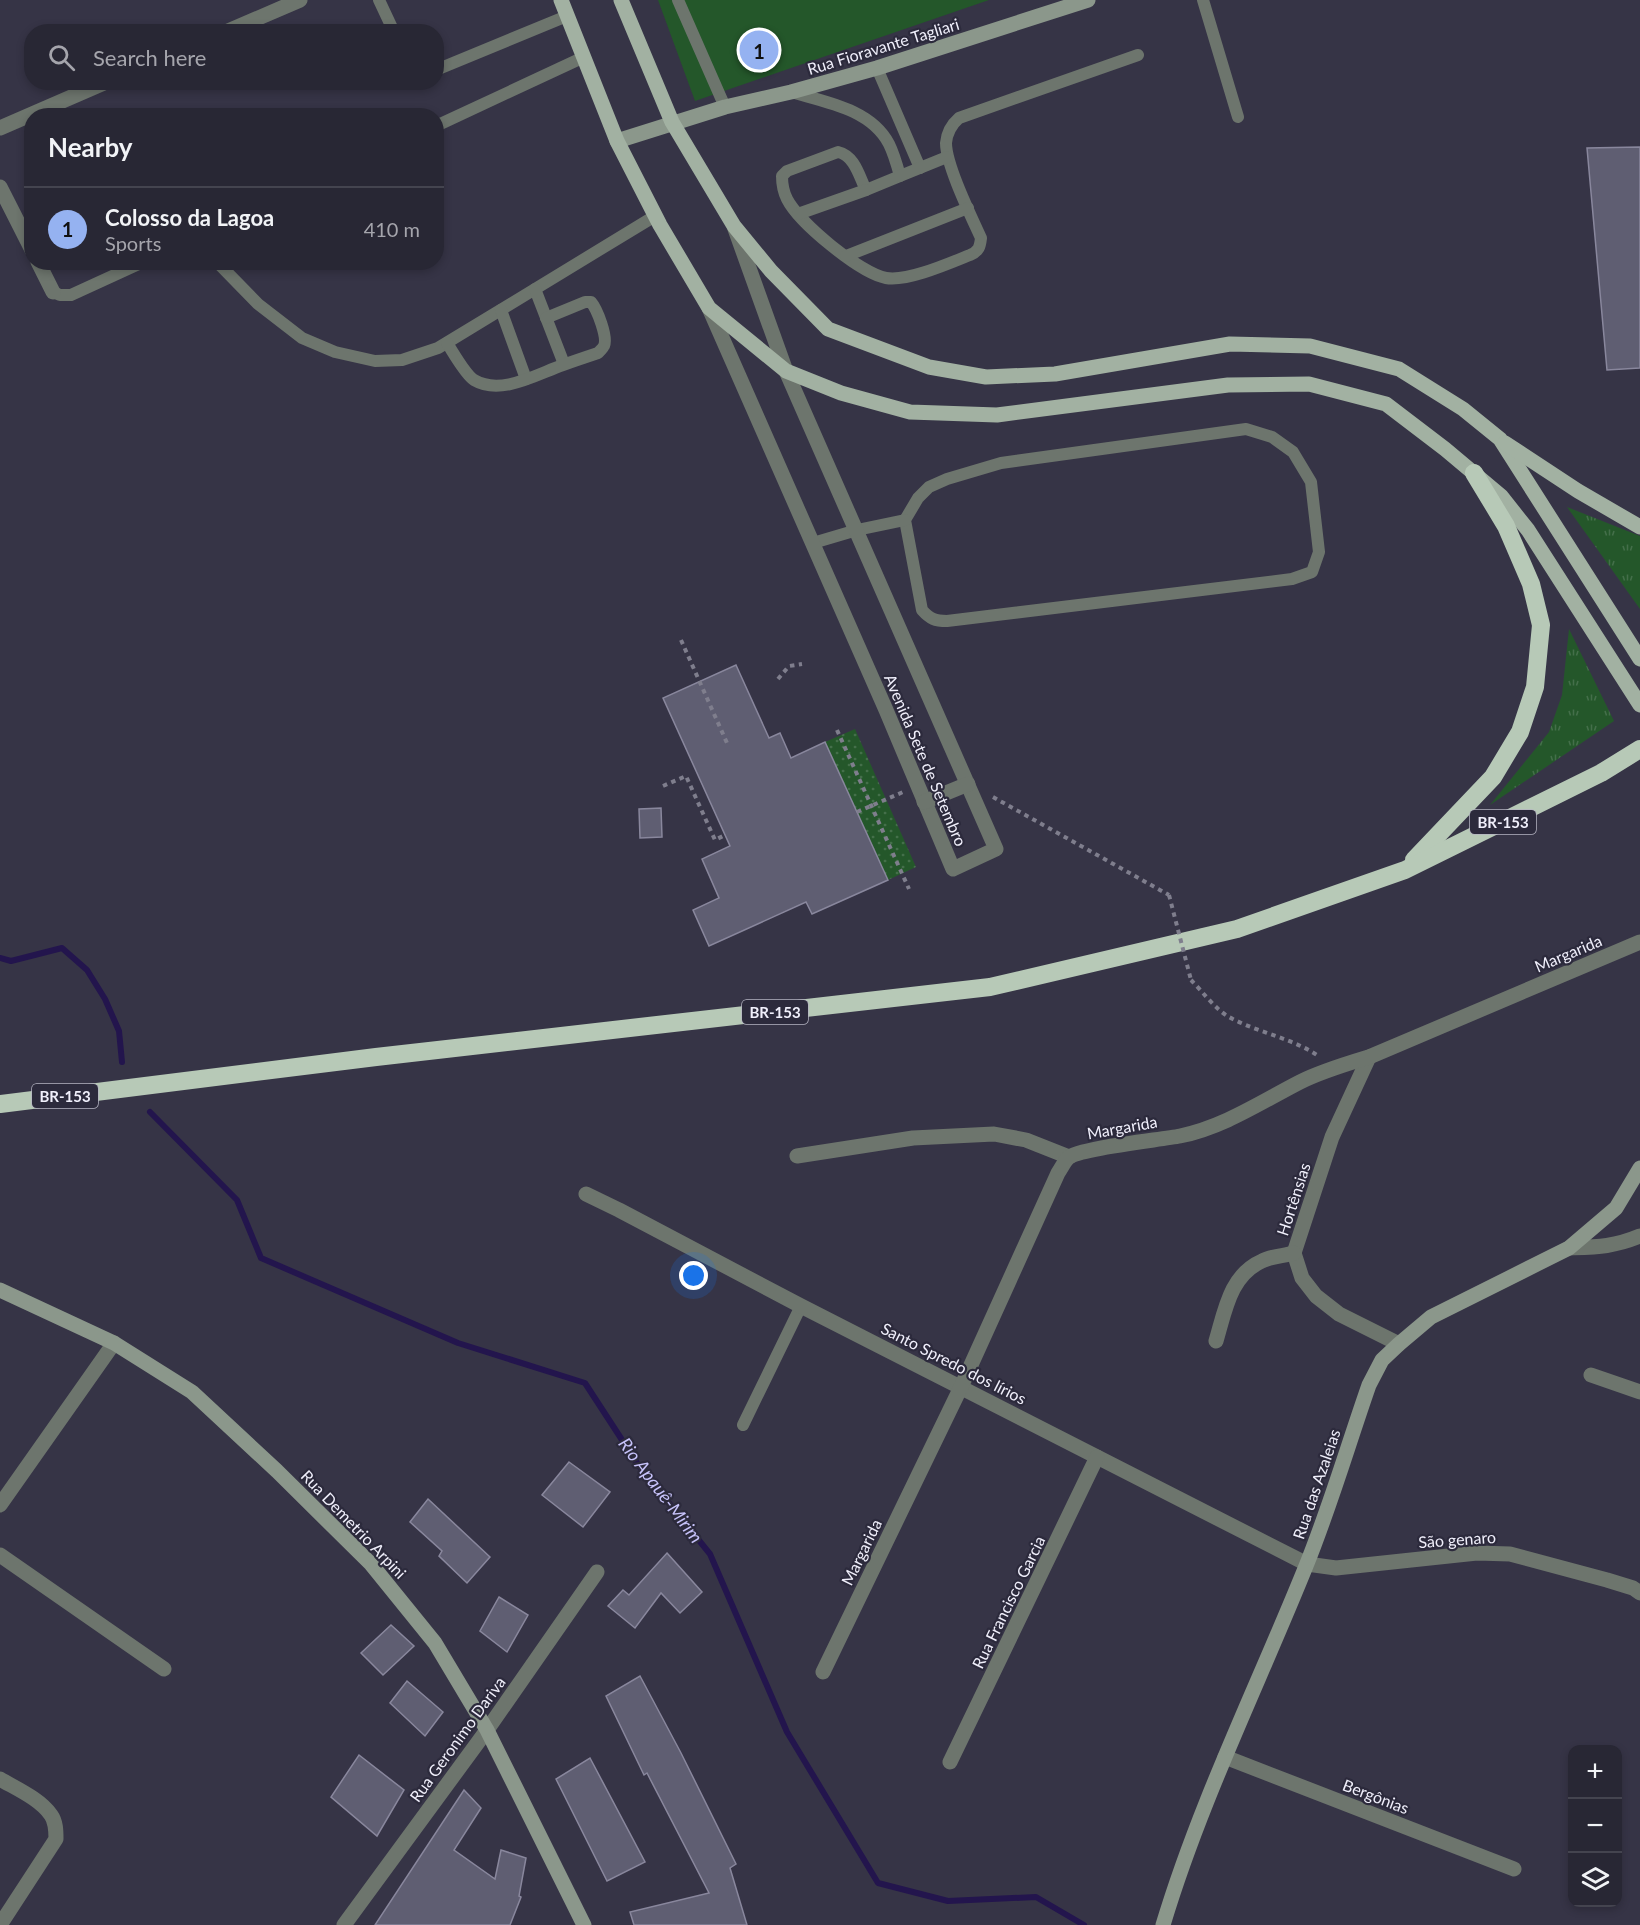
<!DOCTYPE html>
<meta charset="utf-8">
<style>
:root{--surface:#282734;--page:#302f3c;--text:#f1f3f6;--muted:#a5a5ac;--line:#44444f;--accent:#95b2f1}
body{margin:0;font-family:Lato,sans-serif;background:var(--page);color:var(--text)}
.controls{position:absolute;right:18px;bottom:18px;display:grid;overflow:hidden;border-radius:12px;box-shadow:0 3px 9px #0003}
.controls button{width:54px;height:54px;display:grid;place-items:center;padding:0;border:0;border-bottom:2px solid var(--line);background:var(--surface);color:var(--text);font:30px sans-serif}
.you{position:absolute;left:694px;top:1276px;width:21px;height:21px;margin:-15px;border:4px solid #fff;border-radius:50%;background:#1a73e8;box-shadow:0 0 0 9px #1a73e833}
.badge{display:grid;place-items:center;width:39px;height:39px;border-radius:50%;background:var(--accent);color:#111;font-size:20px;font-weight:700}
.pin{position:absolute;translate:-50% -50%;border:3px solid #fff;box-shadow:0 2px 6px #0006}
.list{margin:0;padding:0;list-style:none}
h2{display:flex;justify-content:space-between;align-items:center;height:78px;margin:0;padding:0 24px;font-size:26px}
h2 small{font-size:20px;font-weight:400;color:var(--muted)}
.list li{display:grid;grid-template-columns:39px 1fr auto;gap:18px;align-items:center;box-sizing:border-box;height:84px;padding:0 24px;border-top:2px solid var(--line)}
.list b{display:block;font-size:22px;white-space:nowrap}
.list p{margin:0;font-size:20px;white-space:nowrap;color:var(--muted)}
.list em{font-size:20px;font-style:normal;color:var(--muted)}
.icon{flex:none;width:33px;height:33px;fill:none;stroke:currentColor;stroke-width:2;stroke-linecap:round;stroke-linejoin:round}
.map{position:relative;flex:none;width:1640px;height:1925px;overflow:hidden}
.search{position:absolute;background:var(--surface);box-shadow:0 3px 9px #0003;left:24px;top:24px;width:420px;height:66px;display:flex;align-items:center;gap:15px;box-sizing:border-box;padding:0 21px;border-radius:24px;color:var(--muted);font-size:22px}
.panel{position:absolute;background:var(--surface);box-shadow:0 3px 9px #0003;left:24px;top:108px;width:420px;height:162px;border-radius:24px}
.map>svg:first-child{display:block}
</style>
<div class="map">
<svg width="1640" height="1925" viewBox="0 0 1640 1925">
<defs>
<pattern id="grass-tufts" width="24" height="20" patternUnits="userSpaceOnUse" patternTransform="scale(1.5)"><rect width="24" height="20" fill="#24572a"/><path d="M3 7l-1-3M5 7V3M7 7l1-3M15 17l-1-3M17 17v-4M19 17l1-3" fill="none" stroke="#446f4a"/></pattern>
<pattern id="garden-dots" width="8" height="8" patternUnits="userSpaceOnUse" patternTransform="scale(1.5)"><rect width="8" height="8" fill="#24572a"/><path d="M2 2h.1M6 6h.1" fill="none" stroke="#446f4a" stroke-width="1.8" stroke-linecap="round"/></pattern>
</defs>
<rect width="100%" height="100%" fill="#363446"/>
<g fill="url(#grass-tufts)">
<polygon points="1567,507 1640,536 1640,609"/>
<polygon points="1569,629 1614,721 1490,805 1549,732 1562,695"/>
</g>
<polygon fill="url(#garden-dots)" points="855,729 916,867 888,880 825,742"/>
<polygon fill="#24572a" points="658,0 989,0 695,101"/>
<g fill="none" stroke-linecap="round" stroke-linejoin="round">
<g stroke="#23154d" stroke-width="6">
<polyline points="0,958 11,961 62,948 87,970 105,999 119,1031 122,1062"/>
<polyline points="150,1112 237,1200 261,1258 458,1343 585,1383 639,1466 710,1554 787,1732 878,1883 948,1901 1036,1897 1084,1925"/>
</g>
</g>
<g fill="#5f5e72" stroke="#89879d" stroke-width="1.5">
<polygon points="1640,147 1640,368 1607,370 1587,148"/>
<polygon points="736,665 769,738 780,733 791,758 825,742 888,880 812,914 806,902 709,946 693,910 719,898 702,859 730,846 663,698"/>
<polygon points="661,808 662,837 640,838 639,809"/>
<polygon points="569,1462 610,1492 583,1527 542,1495"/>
<polygon points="428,1499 490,1557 467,1583 439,1556 442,1551 410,1522"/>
<polygon points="667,1553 702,1592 680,1613 661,1593 635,1628 608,1606 623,1590 629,1595"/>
<polygon points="499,1597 528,1615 507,1652 480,1631"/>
<polygon points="391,1625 414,1646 383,1675 361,1653"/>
<polygon points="640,1676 681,1753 736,1864 730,1868 747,1925 634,1925 630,1912 709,1893 647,1773 644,1775 606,1696"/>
<polygon points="407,1681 443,1712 425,1736 390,1703"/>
<polygon points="359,1755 404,1790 377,1836 331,1797"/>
<polygon points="590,1758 645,1862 607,1881 556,1779"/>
<polygon points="464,1790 481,1808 454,1850 495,1879 501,1850 526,1858 519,1896 521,1897 510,1925 375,1925"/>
</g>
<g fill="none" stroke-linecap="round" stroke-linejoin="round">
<g stroke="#7f7e8d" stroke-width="4" stroke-dasharray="4.5 4.5" stroke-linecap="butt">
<polyline points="681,640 727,743"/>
<polyline points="778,679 789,666 802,664"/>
<polyline points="837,730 909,889"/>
<polyline points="663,786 686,776 715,840 725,835"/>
<polyline points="993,797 1169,895"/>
<polyline points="857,812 903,792"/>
<path d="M1191,980C1202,991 1216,1010 1229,1017C1258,1033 1293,1038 1320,1057"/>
</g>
<g stroke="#6d756d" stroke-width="12">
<polyline points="379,0 394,32"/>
<polyline points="678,0 725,107"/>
<polyline points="1203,0 1238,117"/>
<polyline points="877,68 920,168"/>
<polyline points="436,70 567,16"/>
<path d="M791,92C825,102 871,109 889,144C894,154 897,165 900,176L866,190C859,176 855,156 838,152L787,171L782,176C782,185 783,191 787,199C799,223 860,273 886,278C907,282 950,263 970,255C979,251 980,247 981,238C971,216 946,165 946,143C947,132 951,125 959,118L1138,55"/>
<polyline points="436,126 584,57"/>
<polyline points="900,176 947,157"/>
<polyline points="798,214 866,190"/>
<polyline points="846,256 968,208"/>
<polyline points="217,262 258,304 302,338 335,352 375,361 402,360 438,348 655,216"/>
<polyline points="535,289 564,364"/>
<polyline points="53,292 60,295 71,295 143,262"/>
<polyline points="501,310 526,379"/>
<path d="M447,343C453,352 465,374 474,380C501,396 537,374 563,365C574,361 586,357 598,353C598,353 604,347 604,346C608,337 597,309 591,302H585L546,318"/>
<path d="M1246,429L1272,437L1293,452L1311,482L1319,552L1312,572L1292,579L947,621C935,621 930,619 922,610L905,520L918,498L929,487L947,479L1001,463Z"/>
<polyline points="813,543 857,530 905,520"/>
<polyline points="743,1425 801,1306"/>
</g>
<g stroke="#6d756d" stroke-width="15">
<polyline points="226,32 300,0"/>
<polyline points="0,128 106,82"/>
<polyline points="0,187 32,250"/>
<polyline points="38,262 53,292"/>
<polyline points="709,308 886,710 953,869 996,849 786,371 735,229"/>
<polyline points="924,802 968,784"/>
<polyline points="1369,1057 1332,1137 1294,1253 1302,1278 1316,1296 1339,1314 1399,1344"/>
<polyline points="797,1156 913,1138 994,1134 1026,1140 1069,1157"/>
<polyline points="586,1194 619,1210 801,1306 1307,1564 1336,1568 1477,1553 1510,1554 1607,1580 1633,1588 1640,1593"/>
<path d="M1569,1248C1596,1247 1614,1247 1640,1236"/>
<path d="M1216,1341C1225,1311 1230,1275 1262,1261C1271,1256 1284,1256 1294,1253"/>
<polyline points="1591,1375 1640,1392"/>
<polyline points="0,1505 114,1343"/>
<polyline points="0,1555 164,1669"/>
<path d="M823,1672L961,1387L1058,1173C1061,1169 1064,1162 1068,1158C1079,1148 1159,1140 1180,1136C1224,1127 1261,1102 1300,1082C1322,1071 1346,1064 1369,1057L1640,942"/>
<polyline points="1225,1757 1514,1869"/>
<polyline points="950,1762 1097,1457"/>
<path d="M0,1779C17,1789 40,1799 51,1815C56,1822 56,1831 56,1839L0,1925"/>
<polyline points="344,1925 487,1730 597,1572"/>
</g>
<g stroke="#8b978b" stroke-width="15">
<polyline points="617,141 725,107 791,92 877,68 1088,0"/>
<polyline points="0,1290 114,1343 192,1392 277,1471 371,1564 435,1643 487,1730 584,1925"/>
<path d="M1163,1925C1200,1802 1258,1685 1306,1566C1330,1507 1348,1445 1369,1385L1382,1360L1399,1344L1431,1317L1569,1248L1616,1208L1640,1168"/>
</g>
<g stroke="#a2b1a2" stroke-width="15">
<polyline points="561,0 617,141 660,225 709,308 786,371 841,393 910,412 997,415 1228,385 1309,384 1386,404 1445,449 1501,496 1528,530 1640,705"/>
<polyline points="621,0 672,122 734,226 771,271 828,329 929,367 986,377 1055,374 1230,344 1310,346 1399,369 1463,409 1500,439 1640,659"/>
<polyline points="1505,443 1578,491 1640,527"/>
</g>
<g stroke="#b7c9b7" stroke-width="18">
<polyline points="1414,860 1493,777 1520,732 1535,687 1541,625 1531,584 1506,526 1474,473"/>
<polyline points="0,1104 376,1057 990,987 1237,929 1405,870 1601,773 1640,749"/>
</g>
<polyline stroke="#7f7e8d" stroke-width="4" stroke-dasharray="4.5 4.5" stroke-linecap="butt" points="1169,895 1191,980"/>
</g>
<g text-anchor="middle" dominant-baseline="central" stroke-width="4.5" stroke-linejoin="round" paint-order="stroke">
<g fill="#2c2a3c" stroke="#b5b4c2" stroke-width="1.5">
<rect x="1470" y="810" width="66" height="24" rx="4.5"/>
<rect x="742" y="1000" width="66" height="24" rx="4.5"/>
<rect x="32" y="1084" width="66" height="24" rx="4.5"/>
</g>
<g font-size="15" font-weight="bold" fill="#f0effb">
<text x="1503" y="822">BR-153</text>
<text x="775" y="1012">BR-153</text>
<text x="65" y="1096">BR-153</text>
</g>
<g font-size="16" fill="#f0effb" stroke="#2c2a3c">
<text transform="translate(883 46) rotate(-17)">Rua Fioravante Tagliari</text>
<text transform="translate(926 760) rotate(67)">Avenida Sete de Setembro</text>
<text transform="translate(1568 953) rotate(-23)">Margarida</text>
<text transform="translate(1122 1127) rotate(-10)">Margarida</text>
<text transform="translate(1293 1199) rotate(-72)">Hortênsias</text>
<text transform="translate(954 1363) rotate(27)">Santo Spredo dos lírios</text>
<text transform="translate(1316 1484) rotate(-71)">Rua das Azaleias</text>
<text transform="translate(354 1524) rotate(46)">Rua Demetrio Arpini</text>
<text transform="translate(1457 1539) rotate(-4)">São genaro</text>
<text transform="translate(861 1552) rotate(-64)">Margarida</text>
<text transform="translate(1008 1602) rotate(-64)">Rua Francisco Garcia</text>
<text transform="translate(457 1739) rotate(-54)">Rua Geronimo Dariva</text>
<text transform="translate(1376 1796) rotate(21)">Bergônias</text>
</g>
<g font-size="18" font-style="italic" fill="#c6c2f9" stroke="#2c2a3c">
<text transform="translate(661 1490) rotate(53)">Rio Apauê-Mirim</text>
</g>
</g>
</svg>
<div class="controls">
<button>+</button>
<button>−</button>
<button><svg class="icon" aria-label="layers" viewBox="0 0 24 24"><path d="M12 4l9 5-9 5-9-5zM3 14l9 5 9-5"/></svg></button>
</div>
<div class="you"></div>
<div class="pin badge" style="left:759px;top:50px">1</div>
<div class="search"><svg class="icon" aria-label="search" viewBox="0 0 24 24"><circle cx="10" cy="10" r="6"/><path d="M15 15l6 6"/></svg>Search here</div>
<section class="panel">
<h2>Nearby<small></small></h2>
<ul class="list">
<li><span class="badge">1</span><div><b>Colosso da Lagoa</b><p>Sports</p></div><em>410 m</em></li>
</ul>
</section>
</div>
